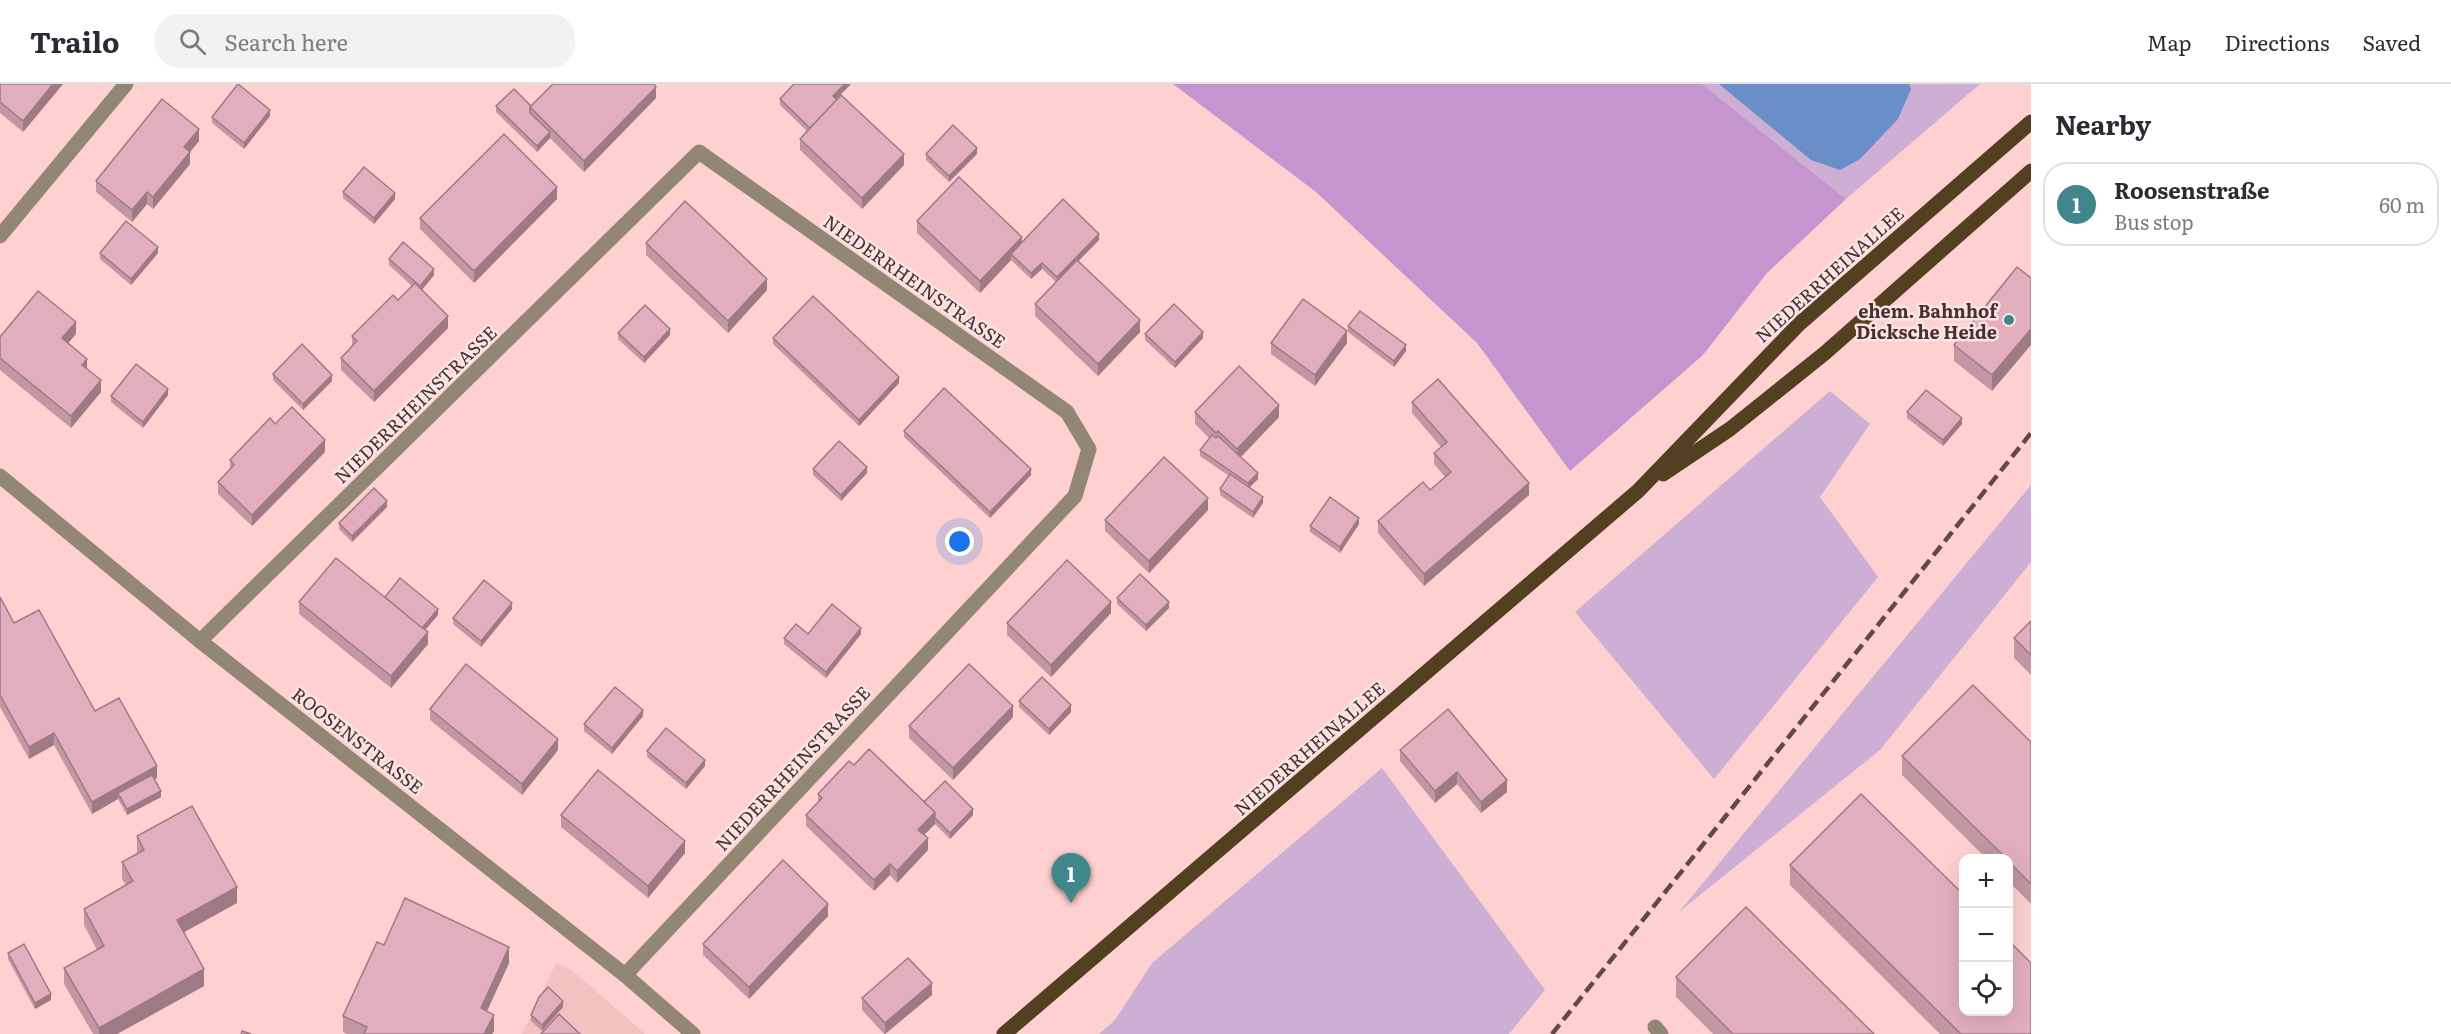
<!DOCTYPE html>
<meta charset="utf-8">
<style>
:root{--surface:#fff;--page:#f2f2f3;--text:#2b2b33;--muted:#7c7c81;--line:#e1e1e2;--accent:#3f878a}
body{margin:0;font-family:Literata,serif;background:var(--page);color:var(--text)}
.controls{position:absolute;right:18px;bottom:18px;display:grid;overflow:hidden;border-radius:12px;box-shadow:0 6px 24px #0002}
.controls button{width:54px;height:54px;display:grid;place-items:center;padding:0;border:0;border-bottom:2px solid var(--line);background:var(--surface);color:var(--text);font:30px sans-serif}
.you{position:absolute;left:960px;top:458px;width:21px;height:21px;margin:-15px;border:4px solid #fff;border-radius:50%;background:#1a73e8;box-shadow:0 0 0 9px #1a73e833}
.badge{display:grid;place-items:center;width:39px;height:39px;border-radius:50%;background:var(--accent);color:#fff;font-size:20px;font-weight:700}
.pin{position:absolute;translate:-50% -50px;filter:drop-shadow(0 2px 3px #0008)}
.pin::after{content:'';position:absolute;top:32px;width:21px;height:18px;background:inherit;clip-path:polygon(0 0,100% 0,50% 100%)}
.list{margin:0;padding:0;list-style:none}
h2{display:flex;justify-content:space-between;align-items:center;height:78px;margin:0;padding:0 24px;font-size:26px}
h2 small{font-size:20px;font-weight:400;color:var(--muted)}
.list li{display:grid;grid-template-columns:39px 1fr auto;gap:18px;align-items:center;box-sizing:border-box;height:84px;margin:0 12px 12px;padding:0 12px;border:2px solid var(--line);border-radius:24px}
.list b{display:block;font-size:22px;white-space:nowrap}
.list p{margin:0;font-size:20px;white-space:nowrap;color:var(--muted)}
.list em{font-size:20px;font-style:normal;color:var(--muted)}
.icon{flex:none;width:33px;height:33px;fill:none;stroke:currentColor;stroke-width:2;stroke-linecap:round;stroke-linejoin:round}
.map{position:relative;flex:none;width:2031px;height:950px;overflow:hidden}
header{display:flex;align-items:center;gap:36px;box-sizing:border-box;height:84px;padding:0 30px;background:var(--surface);border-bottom:2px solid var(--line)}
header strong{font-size:28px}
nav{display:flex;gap:33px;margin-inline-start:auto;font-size:21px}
.search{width:420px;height:54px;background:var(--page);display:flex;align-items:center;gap:15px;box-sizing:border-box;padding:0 21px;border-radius:24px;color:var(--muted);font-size:22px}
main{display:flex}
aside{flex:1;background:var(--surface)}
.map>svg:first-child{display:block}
</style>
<header>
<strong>Trailo</strong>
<div class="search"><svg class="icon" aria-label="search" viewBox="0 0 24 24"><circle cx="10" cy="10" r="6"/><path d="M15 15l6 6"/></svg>Search here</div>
<nav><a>Map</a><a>Directions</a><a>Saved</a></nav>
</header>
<main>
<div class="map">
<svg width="2031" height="950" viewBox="0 0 2031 950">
<rect width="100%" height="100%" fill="#fed1d0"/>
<polygon fill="#f4c1c0" points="556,879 572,886 645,950 522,950"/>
<g fill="#cdafd5">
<polygon points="1702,0 1980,0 1846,115"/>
<polygon points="1830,307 1870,340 1820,413 1878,493 1714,695 1575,528"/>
<polygon points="2031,401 2031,478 1880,666 1679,828"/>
<polygon points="1382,684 1545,906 1509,950 1099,950 1115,936 1152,879"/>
</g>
<polygon fill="#c495cf" points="1173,0 1702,0 1846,115 1767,189 1703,271 1570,387 1477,259 1316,108"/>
<polygon fill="#6a8ec8" points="1719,0 1909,0 1911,5 1898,35 1860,75 1840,86 1811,76"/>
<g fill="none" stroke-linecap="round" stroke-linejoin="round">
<g stroke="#928775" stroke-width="15">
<polyline points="0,152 126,0"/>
<polyline points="0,392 200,557 625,891 693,950"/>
<polyline points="200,557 699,68 1067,328 1089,365 1075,412 625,891"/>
<polyline points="1655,943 1661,950"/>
</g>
<g stroke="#534020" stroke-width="15">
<polyline points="1663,390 1730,345 1825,269 2031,87"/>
<polyline points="1004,950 1638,407 1799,240 2031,38"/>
</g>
<polyline stroke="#624948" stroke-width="4.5" stroke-dasharray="12 6" stroke-linecap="butt" points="1552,950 2031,349"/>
</g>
<g fill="#c296a3">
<polygon points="0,0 63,0 23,48 0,29"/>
<polygon points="851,0 836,15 904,81 862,125 800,66 800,55 807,47 780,21 780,15"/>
<polygon points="656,14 584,88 550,54 537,68 496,28 496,22 531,22"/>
<polygon points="270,32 244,65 212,39 212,33"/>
<polygon points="199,57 190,68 190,80 153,125 147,120 132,138 96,108 96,97"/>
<polygon points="926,70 977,70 949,98 926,76"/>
<polygon points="343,108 395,115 374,140 343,114"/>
<polygon points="557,115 474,199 420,145 420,134"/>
<polygon points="917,137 1022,159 1099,156 1078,177 1140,248 1098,292 1035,232 1035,220 1056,198 1042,185 1031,195 1011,176 980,209 917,149"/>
<polygon points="646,159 767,206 728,249 646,171"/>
<polygon points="100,169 158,169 131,201 100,175"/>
<polygon points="389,175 434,191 422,206 448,244 374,318 341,286 341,274 352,262 352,252 398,216 412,202 389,181"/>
<polygon points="2017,183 1992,307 1954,277 1954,261"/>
<polygon points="1348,242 1406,267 1394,283 1348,248"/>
<polygon points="618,249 670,251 644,279 618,255"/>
<polygon points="76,250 68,259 101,308 71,344 0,286 0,253"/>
<polygon points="1145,250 1203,254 1175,284 1145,256"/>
<polygon points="773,254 899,299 859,342 773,260"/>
<polygon points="1271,259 1347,259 1315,302 1271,270"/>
<polygon points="273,290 332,297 303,326 273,296"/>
<polygon points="168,311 143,344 111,318 111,312"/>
<polygon points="1412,318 1529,411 1424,502 1378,449 1378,437 1430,406 1445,393 1434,380 1434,369 1441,363 1412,329"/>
<polygon points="1195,328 1279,333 1241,373 1258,395 1249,404 1263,419 1253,434 1220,411 1220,405 1229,392 1200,372 1200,366 1209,354 1195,340"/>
<polygon points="1907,328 1962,340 1943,362 1907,334"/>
<polygon points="275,340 325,368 252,442 218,410 218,398 230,386 230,376"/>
<polygon points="904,347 1031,391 990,434 904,353"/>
<polygon points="813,385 867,389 841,417 813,391"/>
<polygon points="387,423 352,458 339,445 339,439"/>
<polygon points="1208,426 1149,489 1105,447 1105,436"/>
<polygon points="1359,440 1340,469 1310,448 1310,442"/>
<polygon points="0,513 14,539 157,694 154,695 161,713 127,731 118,715 92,730 54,661 29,675 0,623"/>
<polygon points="385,513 438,531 425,546 428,560 391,604 299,530 299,518"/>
<polygon points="1117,514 1169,524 1146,547 1117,520"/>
<polygon points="512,525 481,563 453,540 453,534"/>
<polygon points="1111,529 1051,593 1007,551 1007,539"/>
<polygon points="2031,537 2031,591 2014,574 2014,554"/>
<polygon points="861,550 826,594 784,560 784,554"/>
<polygon points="1019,617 1071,628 1049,651 1019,623"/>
<polygon points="430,625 558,666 522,711 430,636"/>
<polygon points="643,632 612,670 584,647 584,640"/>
<polygon points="1013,633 953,696 909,654 909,642"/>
<polygon points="2031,658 2031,820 2008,797 2008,774 1986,774 1902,691 1902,672"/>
<polygon points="1400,666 1507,708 1481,729 1457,700 1435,719 1400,677"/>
<polygon points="647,667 705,682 686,705 647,673"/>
<polygon points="854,681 924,718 973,731 950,755 935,740 924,751 928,766 897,799 890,791 874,807 806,742 806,731 818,718 818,710"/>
<polygon points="561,731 685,769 648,814 561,743"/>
<polygon points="137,752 237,819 184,848 204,902 117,950 93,950 64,900 64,884 97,866 84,841 84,825 126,801 122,795 122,778 137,770"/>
<polygon points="1790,781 2031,950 1940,950 1790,801"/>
<polygon points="828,832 749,915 703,871 703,860"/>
<polygon points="384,861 509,879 487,927 494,947 492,950 347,950 343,948 343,932"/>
<polygon points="8,869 51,916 35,925 8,875"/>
<polygon points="1676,893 1874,950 1713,950 1676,913"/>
<polygon points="932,911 885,950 884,950 862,926 862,914"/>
<polygon points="563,923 542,947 531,937 531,931"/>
</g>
<g fill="#9e7a84">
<polygon points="53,0 63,0 23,48 23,37"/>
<polygon points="845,0 851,0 833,18 833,12"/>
<polygon points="656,3 656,14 584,88 584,77"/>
<polygon points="270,26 270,32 244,65 244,59"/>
<polygon points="199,45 199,57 184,75 184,63"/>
<polygon points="550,48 550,54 537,68 537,62"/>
<polygon points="977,64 977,70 949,98 949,92"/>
<polygon points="190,68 190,80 153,125 153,113"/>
<polygon points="904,70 904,81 862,125 862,114"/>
<polygon points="557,103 557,115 474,199 474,187"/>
<polygon points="147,108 147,120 132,138 132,126"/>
<polygon points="395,109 395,115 374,140 374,134"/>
<polygon points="1099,150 1099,156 1057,199 1057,193"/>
<polygon points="1022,153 1022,165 1011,170 1011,176 980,209 980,197"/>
<polygon points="158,163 158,169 131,201 131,195"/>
<polygon points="1042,179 1042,185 1031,195 1031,189"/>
<polygon points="434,185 434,191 420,208 420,202"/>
<polygon points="767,195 767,206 728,249 728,237"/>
<polygon points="448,232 448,244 374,318 374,307"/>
<polygon points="1140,236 1140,248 1098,292 1098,280"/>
<polygon points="76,238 76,250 62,266 62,254"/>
<polygon points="670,245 670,251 644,279 644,273"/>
<polygon points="2031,245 2031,261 1992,307 1992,291"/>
<polygon points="1347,247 1347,259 1315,302 1315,291"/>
<polygon points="1203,248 1203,254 1175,284 1175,278"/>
<polygon points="1406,261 1406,267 1394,283 1394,277"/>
<polygon points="87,275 87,287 82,281"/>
<polygon points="332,291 332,297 303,326 303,320"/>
<polygon points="899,293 899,299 859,342 859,336"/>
<polygon points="101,296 101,308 71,344 71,332"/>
<polygon points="168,305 168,311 143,344 143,338"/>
<polygon points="1279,321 1279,333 1237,377 1237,365"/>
<polygon points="1962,334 1962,340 1943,362 1943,356"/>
<polygon points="325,356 325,368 252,442 252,431"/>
<polygon points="867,383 867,389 841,417 841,411"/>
<polygon points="1031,385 1031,391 990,434 990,428"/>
<polygon points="1258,389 1258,395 1248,405 1248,399"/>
<polygon points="1529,399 1529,411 1424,502 1424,490"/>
<polygon points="1263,413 1263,419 1253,434 1253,428"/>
<polygon points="1208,414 1208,426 1149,489 1149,477"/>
<polygon points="387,417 387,423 352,458 352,452"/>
<polygon points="1359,434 1359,440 1340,469 1340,463"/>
<polygon points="1111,518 1111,529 1051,593 1051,581"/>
<polygon points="1169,518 1169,524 1146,547 1146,541"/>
<polygon points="512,519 512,525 481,563 481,557"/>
<polygon points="438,525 438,531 419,553 419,547"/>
<polygon points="861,544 861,550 826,594 826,588"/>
<polygon points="428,548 428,560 391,604 391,592"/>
<polygon points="1071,621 1071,628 1049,651 1049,645"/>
<polygon points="1013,622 1013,633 953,696 953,684"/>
<polygon points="643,626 643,632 612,670 612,664"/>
<polygon points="54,649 54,661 29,675 29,663"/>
<polygon points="558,655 558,666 522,711 522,700"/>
<polygon points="705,676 705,682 686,705 686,699"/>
<polygon points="157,682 157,694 121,714 118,709 118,715 92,730 92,718"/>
<polygon points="1457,688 1457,700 1435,719 1435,707"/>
<polygon points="1507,696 1507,708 1481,729 1481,718"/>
<polygon points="161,707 161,713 127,731 127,725"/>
<polygon points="973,725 973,731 950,755 950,749"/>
<polygon points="935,728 935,740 918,757 918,746"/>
<polygon points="928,754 928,766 897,799 897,787"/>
<polygon points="685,757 685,769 648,814 648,802"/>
<polygon points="890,780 890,791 874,807 874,796"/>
<polygon points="237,803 237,819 177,852 177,836"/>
<polygon points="828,820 828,832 749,915 749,903"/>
<polygon points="509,863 509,879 481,940 481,924"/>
<polygon points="204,885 204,902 117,950 99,950 99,944"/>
<polygon points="932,899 932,911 885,950 885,939"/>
<polygon points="51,910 51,916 35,925 35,919"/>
<polygon points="563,917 563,923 542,947 542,941"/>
<polygon points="494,931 494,947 492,950 484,950"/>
</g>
<g fill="#e2aebd" stroke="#9e7a84" stroke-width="1.5">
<polygon points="0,0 53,0 23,37 0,18"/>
<polygon points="238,0 270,26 244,59 212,33"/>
<polygon points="553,0 654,0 656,3 584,77 530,23"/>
<polygon points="794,0 845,0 833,12 837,16 810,44 780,15"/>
<polygon points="514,5 531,22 530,23 530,29 550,48 537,62 496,22"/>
<polygon points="841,11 904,70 862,114 800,55"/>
<polygon points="162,15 199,45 184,63 190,68 153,113 147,108 132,126 96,97"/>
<polygon points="953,41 977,64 949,92 926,70"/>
<polygon points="504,50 557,103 474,187 420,134"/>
<polygon points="364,83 395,109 374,134 343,108"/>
<polygon points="959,93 1022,153 980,197 917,137"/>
<polygon points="1063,115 1099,150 1057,193 1042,179 1031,189 1011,170"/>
<polygon points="685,117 767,195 728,237 646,159"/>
<polygon points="126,137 158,163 131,195 100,169"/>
<polygon points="403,158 434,185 420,202 389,175"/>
<polygon points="1077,176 1140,236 1098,280 1035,220"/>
<polygon points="2017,183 2031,194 2031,245 1992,291 1954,261"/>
<polygon points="415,199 448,232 374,307 341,274 357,257 352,252 393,211 398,216"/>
<polygon points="38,207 76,238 62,254 87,275 82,281 101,296 71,332 0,274 0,253"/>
<polygon points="813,212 899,293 859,336 773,254"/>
<polygon points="1303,215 1347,247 1315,291 1271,259"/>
<polygon points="1174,220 1203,248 1175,278 1145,250"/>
<polygon points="645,221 670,245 644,273 618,249"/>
<polygon points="1360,227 1406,261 1394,277 1348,242"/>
<polygon points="302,260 332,291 303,320 273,290"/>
<polygon points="136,280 168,305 143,338 111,312"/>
<polygon points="1239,282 1279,321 1237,365 1218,347 1216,349 1195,328"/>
<polygon points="1438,295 1529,399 1424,490 1378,437 1423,398 1430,406 1451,388 1434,369 1447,358 1412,318"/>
<polygon points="944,304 1031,385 990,428 904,347"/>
<polygon points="1926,306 1962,334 1943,356 1907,328"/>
<polygon points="292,323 325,356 252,431 218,398 234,381 230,376 270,334 275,340"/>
<polygon points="1212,351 1216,354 1218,352 1258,389 1248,399 1200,366"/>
<polygon points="839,357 867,383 841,411 813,385"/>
<polygon points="1164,373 1208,414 1149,477 1105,436"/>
<polygon points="1230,390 1263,413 1253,428 1220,405"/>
<polygon points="374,404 387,417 352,452 339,439"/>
<polygon points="1330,413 1359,434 1340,463 1310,442"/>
<polygon points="336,474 428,548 391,592 299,518"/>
<polygon points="1067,476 1111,518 1051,581 1007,539"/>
<polygon points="1140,490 1169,518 1146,541 1117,514"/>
<polygon points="400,494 438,525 422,544 385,513"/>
<polygon points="484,496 512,519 481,557 453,534"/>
<polygon points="0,513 14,539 39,526 95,627 119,614 157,682 92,718 54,649 29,663 0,611"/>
<polygon points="832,520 861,544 826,588 784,554 796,540 808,550"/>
<polygon points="2031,537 2031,571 2014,554"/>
<polygon points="466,580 558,655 522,700 430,625"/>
<polygon points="969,580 1013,622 953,684 909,642"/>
<polygon points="1042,593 1071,621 1049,645 1019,617"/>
<polygon points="1973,601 2031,658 2031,800 2008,777 2008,774 2006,774 1902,672"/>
<polygon points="615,603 643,626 612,664 584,640"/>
<polygon points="1448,625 1507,696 1481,718 1457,688 1435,707 1400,666"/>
<polygon points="666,644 705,676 686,699 647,667"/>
<polygon points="869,665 935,728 918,746 928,754 897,787 890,780 874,796 806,731 822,714 818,710 849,677 854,681"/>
<polygon points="598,686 685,757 648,802 561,731"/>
<polygon points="152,691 161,707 127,725 118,709"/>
<polygon points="945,697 973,725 950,749 935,734 935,728 924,718"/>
<polygon points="1861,710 1964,811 1964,927 2008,927 2008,856 2031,879 2031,950 1961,950 1790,781"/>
<polygon points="192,722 237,803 177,836 204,885 99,944 64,884 104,862 84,825 133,797 122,778 144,766 137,752"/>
<polygon points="783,776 828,820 749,903 703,860"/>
<polygon points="405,814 509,863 481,924 494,931 484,950 364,950 367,943 343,932 377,858 384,861"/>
<polygon points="1746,823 1874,950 1733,950 1676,893"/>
<polygon points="24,860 51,910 35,919 8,869"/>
<polygon points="908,874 932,899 885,939 862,914"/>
<polygon points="548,903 563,917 542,941 531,931 539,913"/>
<polygon points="559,930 580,950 541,950"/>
<polygon points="242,947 251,950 241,950"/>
</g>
<circle fill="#3f878a" stroke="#fce4e4" stroke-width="2" cx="2009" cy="236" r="6"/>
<g text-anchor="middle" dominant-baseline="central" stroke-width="5" stroke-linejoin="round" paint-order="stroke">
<g font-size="18" fill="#463030" stroke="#fce4e4">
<text transform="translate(1829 190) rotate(-42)">NIEDERRHEINALLEE</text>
<text transform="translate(915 197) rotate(35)">NIEDERRHEINSTRASSE</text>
<text transform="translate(415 320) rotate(-44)">NIEDERRHEINSTRASSE</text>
<text transform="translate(358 656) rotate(38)">ROOSENSTRASSE</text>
<text transform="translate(1309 664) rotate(-41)">NIEDERRHEINALLEE</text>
<text transform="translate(792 684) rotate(-47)">NIEDERRHEINSTRASSE</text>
</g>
<g font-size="18" font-weight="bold" fill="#463030" stroke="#fce4e4" text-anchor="end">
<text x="1997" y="226">ehem. Bahnhof<tspan x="1997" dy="21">Dicksche Heide</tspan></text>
</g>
</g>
</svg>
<div class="controls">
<button>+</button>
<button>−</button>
<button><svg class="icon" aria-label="locate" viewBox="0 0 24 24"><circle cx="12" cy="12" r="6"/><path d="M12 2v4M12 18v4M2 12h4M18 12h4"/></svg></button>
</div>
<div class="you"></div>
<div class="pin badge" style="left:1071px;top:819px">1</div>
</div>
<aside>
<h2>Nearby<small></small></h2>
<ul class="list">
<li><span class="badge">1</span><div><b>Roosenstraße</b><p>Bus stop</p></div><em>60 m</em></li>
</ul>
</aside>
</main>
